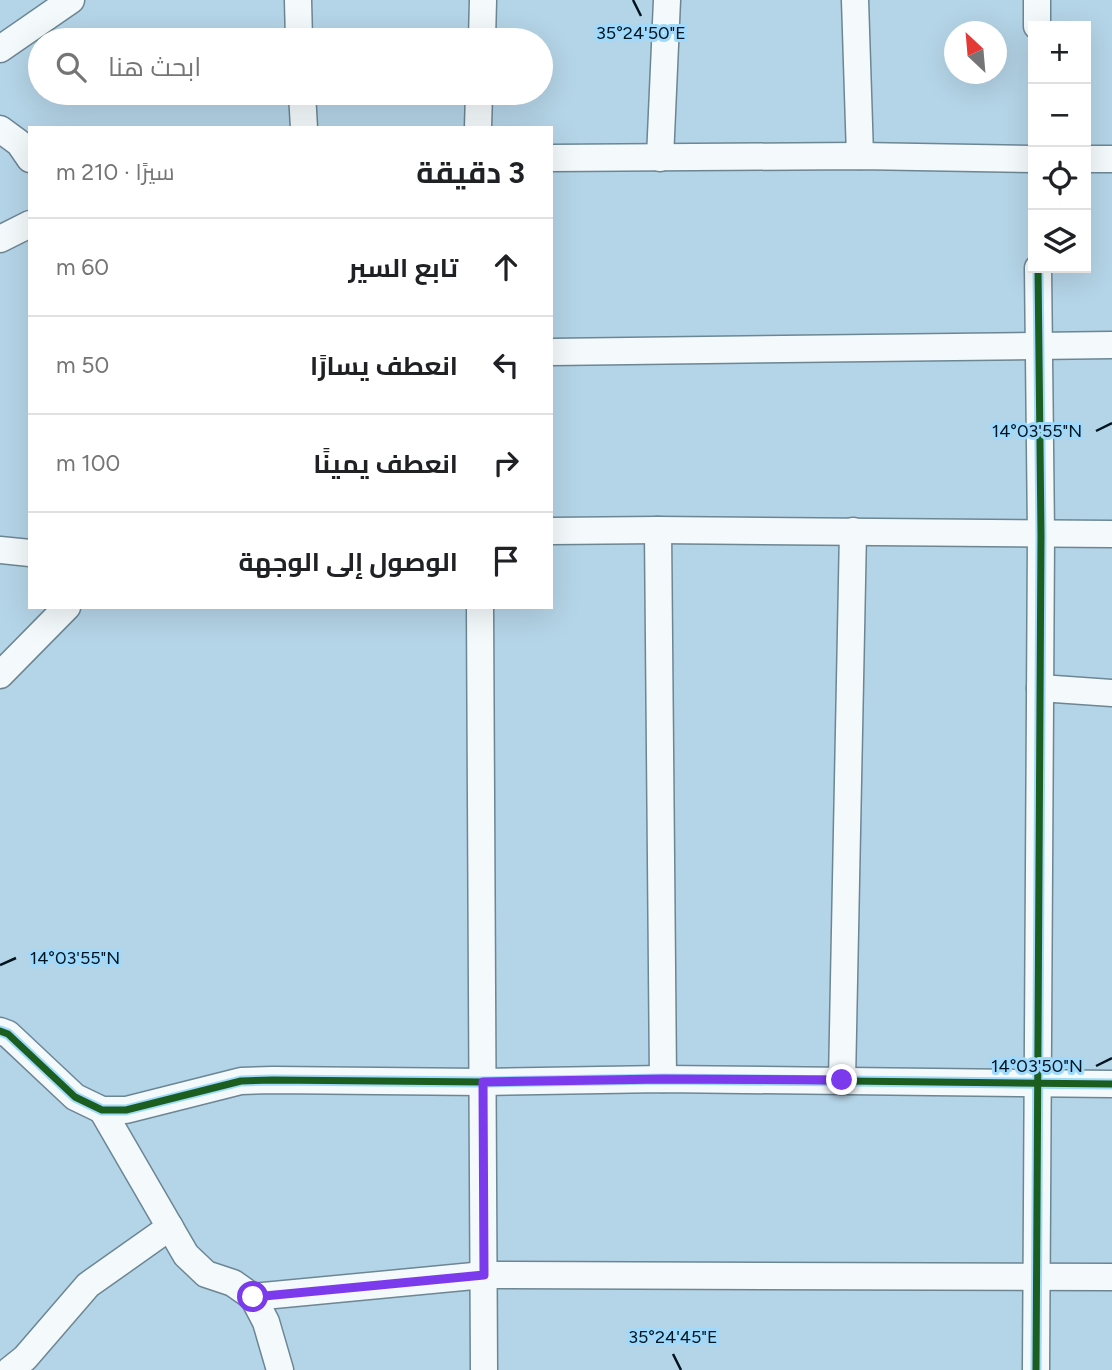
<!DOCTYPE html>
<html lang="ar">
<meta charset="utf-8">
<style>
:root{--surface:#fff;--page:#f2f2f2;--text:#202124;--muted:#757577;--line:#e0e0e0}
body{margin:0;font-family:Figtree,Cairo,sans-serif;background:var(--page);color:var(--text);direction:rtl}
.controls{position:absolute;right:21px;top:21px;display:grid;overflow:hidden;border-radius:0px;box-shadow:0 7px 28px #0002}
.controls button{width:63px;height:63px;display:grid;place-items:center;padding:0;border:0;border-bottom:2px solid var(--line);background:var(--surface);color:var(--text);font:35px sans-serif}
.compass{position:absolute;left:944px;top:21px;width:63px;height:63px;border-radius:50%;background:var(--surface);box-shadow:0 7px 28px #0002;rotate:334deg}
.stop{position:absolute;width:21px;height:21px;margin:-16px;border:5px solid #7c3aed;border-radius:50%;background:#fff}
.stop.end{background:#7c3aed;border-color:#fff;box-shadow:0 2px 7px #0008}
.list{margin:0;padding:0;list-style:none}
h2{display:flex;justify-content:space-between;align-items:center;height:91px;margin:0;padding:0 28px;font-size:30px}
h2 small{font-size:23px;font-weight:400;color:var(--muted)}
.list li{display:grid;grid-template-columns:46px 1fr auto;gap:21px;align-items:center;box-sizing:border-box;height:98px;padding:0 28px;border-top:2px solid var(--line)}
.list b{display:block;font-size:26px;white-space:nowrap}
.list em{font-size:23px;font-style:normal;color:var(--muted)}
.icon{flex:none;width:38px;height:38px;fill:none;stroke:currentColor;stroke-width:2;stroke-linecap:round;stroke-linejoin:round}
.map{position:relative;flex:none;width:1112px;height:1370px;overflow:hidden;direction:ltr}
.search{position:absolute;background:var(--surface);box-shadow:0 7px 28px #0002;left:28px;top:28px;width:525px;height:77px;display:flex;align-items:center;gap:18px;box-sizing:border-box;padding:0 24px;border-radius:38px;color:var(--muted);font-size:26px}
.panel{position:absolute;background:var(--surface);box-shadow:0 7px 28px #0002;left:28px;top:126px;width:525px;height:483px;border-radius:0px;direction:rtl}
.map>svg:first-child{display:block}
</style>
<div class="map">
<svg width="1112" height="1370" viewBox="0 0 1112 1370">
<rect width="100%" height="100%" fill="#b4d4e7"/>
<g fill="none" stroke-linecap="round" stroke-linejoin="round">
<defs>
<g id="street">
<polyline points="298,0 299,40"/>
<polyline points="855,0 860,156"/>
<polyline points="1037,26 1037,0"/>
<polyline points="482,40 483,0"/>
<polyline points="0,49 71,0"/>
<polyline points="302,93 304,128"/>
<polyline points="478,128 479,93"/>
<polyline points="0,129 19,143 30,159"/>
<polyline points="551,158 860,156 1033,159"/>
<polyline points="660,158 667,0"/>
<polyline points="1086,159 1112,159"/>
<polyline points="0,239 30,224"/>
<polyline points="551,352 1112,345"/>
<polyline points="658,530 663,1079"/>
<polyline points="551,531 658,530 1112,534"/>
<polyline points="0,550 30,553"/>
<polyline points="480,607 484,1370"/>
<polyline points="0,675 67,607"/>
<polyline points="1040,688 1112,693"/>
<polyline points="0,1031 8,1034 75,1097 102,1110 126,1110 241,1081 273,1080 483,1082 663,1079 1112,1084"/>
<polyline points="842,1081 853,531"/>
<polyline points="102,1110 186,1255 206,1274 233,1283 253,1297 266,1322 280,1370"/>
<polyline points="253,1297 484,1275 1112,1277"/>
<polyline points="10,1370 25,1358 88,1285 170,1227"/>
<polyline points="1036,1370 1041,535 1038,268"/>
</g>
</defs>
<use href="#street" stroke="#6c8694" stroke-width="29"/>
<use href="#street" stroke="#f4f9fb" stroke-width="26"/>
<defs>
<g id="cycleway">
<polyline points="0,1031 8,1034 75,1097 102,1110 126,1110 241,1081 273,1080 483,1082 663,1079 1112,1084"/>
<polyline points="1036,1370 1041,535 1038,268"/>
</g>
</defs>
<use href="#cycleway" stroke="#9fdafc" stroke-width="11"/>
<use href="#cycleway" stroke="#1b5e20" stroke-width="7"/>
</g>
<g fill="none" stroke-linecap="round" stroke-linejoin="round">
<polyline stroke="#7c3aed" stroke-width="9" points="253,1297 484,1275 483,1082 663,1079 842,1080"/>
</g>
<path fill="none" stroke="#001420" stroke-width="2.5" d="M633,0L641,16M1096,431L1112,423M0,965L16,958M1096,1066L1112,1058M673,1354L681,1370"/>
<g font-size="18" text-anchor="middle" fill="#001420" stroke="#9fdafc" stroke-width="6" stroke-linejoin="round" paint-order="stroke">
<text x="641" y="39">35°24'50"E</text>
<text x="1037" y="437">14°03'55"N</text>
<text x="75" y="964">14°03'55"N</text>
<text x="1037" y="1072">14°03'50"N</text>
<text x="673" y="1343">35°24'45"E</text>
</g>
</svg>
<div class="controls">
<button>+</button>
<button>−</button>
<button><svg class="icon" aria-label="locate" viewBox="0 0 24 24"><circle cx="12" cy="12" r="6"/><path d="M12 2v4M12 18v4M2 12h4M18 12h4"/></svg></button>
<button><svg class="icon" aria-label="layers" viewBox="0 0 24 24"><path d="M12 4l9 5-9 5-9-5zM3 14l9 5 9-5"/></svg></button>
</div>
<svg class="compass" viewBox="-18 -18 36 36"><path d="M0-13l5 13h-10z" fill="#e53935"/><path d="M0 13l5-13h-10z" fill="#757577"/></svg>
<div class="stop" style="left:253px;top:1297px"></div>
<div class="stop end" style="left:842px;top:1080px"></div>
<div class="search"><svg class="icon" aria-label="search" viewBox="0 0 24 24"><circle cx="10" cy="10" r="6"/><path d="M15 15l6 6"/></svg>ابحث هنا</div>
<section class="panel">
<h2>3 دقيقة<small>سيرًا · 210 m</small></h2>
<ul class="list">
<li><svg class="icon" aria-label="ahead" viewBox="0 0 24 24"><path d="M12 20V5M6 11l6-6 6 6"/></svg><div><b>تابع السير</b></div><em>60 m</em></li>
<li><svg class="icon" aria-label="left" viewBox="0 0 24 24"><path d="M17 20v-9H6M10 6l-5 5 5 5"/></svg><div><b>انعطف يسارًا</b></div><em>50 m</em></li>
<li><svg class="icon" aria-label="right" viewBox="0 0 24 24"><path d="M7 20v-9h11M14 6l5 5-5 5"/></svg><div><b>انعطف يمينًا</b></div><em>100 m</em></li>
<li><svg class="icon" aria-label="arrive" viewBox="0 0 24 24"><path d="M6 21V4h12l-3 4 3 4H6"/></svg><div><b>الوصول إلى الوجهة</b></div></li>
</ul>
</section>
</div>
